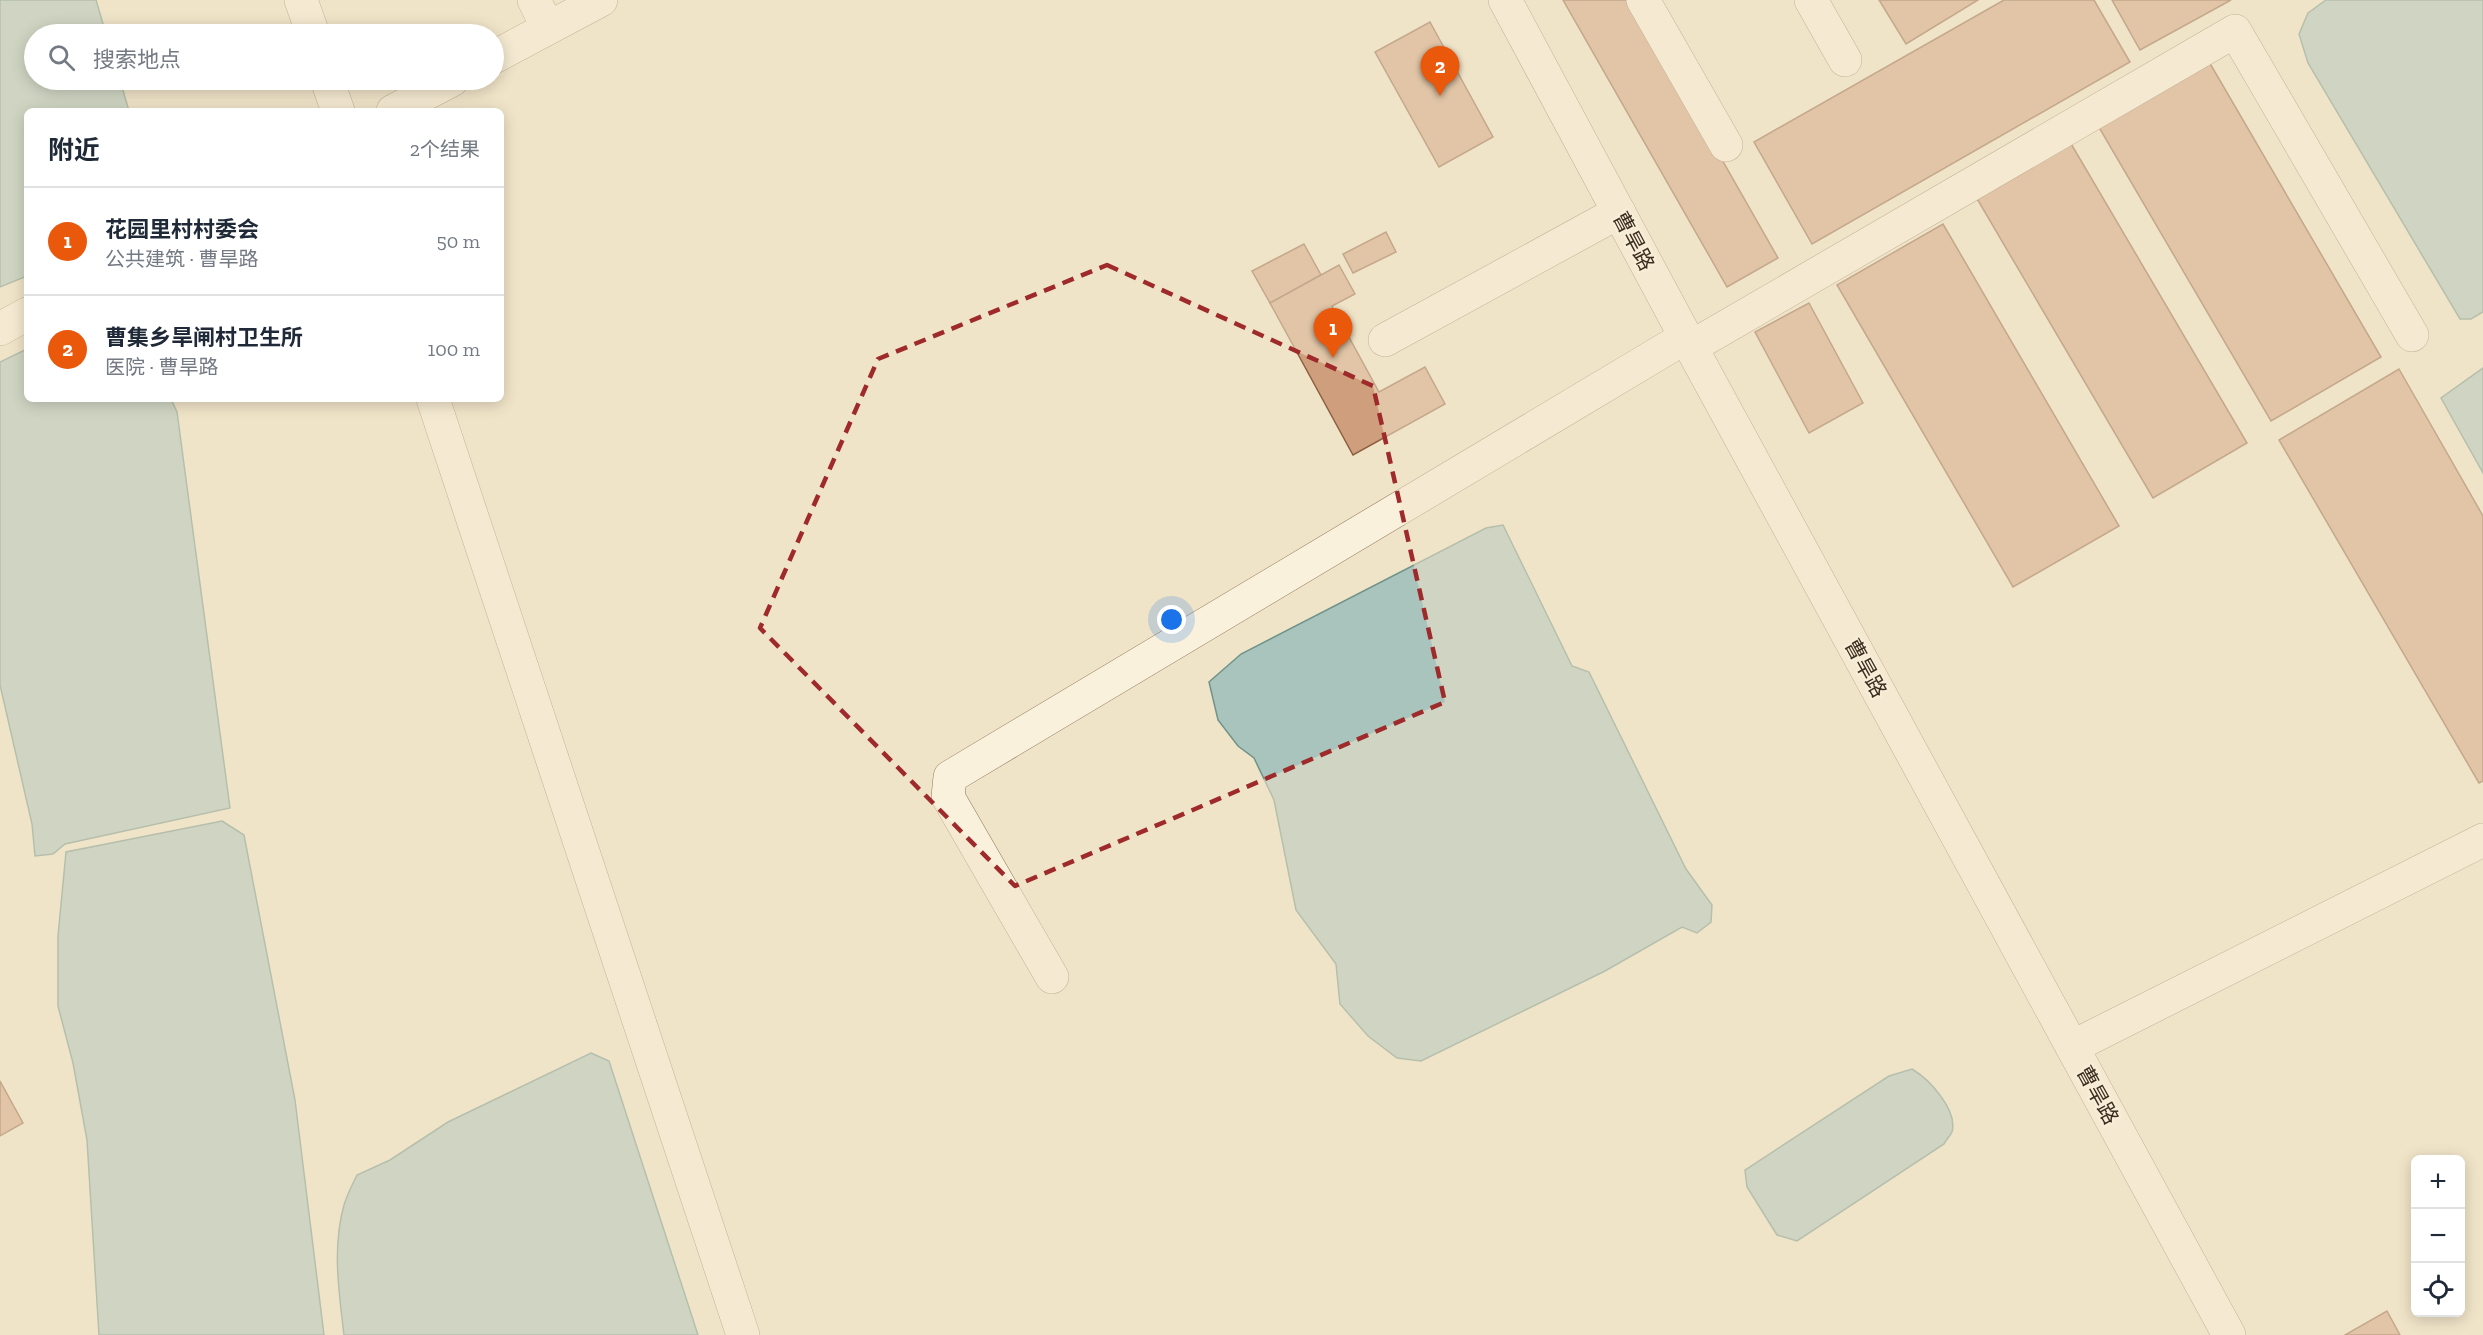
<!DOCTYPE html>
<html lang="zh">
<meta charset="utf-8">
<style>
:root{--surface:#fff;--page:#f6f6f7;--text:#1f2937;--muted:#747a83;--line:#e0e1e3;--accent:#ea580c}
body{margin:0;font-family:"Zilla Slab","Noto Sans SC",serif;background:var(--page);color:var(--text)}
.controls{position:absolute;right:18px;bottom:18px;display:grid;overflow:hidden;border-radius:9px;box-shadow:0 3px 15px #0003}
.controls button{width:54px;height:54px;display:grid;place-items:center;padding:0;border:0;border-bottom:2px solid var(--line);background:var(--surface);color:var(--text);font:30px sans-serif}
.you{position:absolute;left:1172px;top:620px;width:21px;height:21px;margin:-15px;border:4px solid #fff;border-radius:50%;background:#1a73e8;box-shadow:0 0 0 9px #1a73e833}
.badge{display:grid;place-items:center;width:39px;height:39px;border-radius:50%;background:var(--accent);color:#fff;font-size:20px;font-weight:700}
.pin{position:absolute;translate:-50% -50px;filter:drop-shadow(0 2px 3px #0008)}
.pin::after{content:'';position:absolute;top:32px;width:21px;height:18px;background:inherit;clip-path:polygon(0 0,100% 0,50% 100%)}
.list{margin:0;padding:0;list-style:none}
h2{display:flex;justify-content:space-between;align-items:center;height:78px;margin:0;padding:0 24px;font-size:26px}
h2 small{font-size:20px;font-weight:400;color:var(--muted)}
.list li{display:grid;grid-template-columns:39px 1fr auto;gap:18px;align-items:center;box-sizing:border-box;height:108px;padding:0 24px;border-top:2px solid var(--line)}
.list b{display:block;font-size:22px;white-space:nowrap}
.list p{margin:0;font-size:20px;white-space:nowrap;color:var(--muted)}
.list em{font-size:20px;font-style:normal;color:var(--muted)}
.icon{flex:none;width:33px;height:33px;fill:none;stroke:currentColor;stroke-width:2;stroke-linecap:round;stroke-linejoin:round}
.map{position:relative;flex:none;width:2483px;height:1335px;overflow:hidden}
.search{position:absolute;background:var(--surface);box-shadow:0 3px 15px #0003;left:24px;top:24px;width:480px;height:66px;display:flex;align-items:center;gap:15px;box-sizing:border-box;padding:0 21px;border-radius:33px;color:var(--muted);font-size:22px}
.panel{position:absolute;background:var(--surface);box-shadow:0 3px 15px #0003;left:24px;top:108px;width:480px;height:294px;border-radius:9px}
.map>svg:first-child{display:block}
</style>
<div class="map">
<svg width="2483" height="1335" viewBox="0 0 2483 1335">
<rect width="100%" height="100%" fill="#f0e4c8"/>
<g fill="#a9c4bc" stroke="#6f938a" stroke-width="1.5">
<polygon points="0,0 96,0 106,34 34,34 34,80 120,80 129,111 27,111 27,276 0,287"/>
<polygon points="2326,0 2483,0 2483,312 2471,319 2460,319 2308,63 2299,34 2308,13"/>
<polygon points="27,349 27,399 171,399 177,412 230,808 65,844 53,854 35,856 32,824 0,685 0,362"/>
<polygon points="2483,368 2483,473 2441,398"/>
<polygon points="1503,525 1572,666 1589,672 1686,869 1712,905 1711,922 1697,933 1682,927 1605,971 1421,1061 1397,1058 1368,1036 1340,1004 1336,964 1296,910 1274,800 1254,758 1238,746 1218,720 1209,682 1241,654 1486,528"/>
<polygon points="222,821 244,835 295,1100 324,1335 99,1335 87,1140 73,1063 58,1006 58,936 66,852"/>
<path d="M591,1053L609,1061L698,1335H344C339,1292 332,1248 344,1205C347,1195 352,1185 357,1175L390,1160L448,1122Z"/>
<path d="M1912,1069C1929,1079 1958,1110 1952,1132C1950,1136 1946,1140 1944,1144L1797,1241L1777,1235L1747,1187L1745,1170L1889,1076Z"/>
</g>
<g fill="#cf9f7d" stroke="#8d5f41" stroke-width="1.5">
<polygon points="1563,0 1631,0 1778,258 1727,287"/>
<polygon points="1879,0 1978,0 1906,44"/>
<polygon points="2004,0 2094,0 2130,62 1812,244 1754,142"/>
<polygon points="2112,0 2231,0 2140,50"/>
<polygon points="1430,22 1493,137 1439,167 1375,52"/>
<polygon points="2208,60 2381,357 2271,421 2097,124"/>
<polygon points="2070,142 2247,443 2153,498 1976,197"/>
<polygon points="1943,224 2119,526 2013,587 1837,285"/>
<polygon points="1386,232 1396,252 1353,273 1343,254"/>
<polygon points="1304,244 1321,275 1270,303 1252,271"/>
<polygon points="1339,265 1355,294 1332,306 1379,392 1425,367 1445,404 1353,455 1270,303"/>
<polygon points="1809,303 1863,403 1809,433 1755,332"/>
<polygon points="2399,369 2483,516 2483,781 2479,783 2279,440"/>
<polygon points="0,1081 23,1123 0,1136"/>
<polygon points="2387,1311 2400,1335 2345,1335"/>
</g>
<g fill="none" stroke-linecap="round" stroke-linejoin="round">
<defs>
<g id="minor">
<polyline points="301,0 313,34"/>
<polyline points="534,0 548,28"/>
<polyline points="1505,0 1691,347 2229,1335"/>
<polyline points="1643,0 1726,145"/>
<polyline points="1811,0 1845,60"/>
<polyline points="494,57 601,0"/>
<polyline points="327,80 338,111"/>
<polyline points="393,111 452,80"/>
<polyline points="0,329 27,314"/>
<polyline points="1385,340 1619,212"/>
<polyline points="1691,347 2235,31 2412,335"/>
<polyline points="433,399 743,1335"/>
<polyline points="1052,977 948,797 950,777 1686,337"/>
<polyline points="2072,1047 2483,840"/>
</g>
</defs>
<use href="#minor" stroke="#8d765c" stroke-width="34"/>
<use href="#minor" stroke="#faf1dc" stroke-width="33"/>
</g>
<path d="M0 0H2483V1335H0ZM1107,265L1373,386L1445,702L1015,886L760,628L878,359Z" fill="#f0e4c8" fill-opacity=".55" fill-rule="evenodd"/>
<path fill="none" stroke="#9e2a2b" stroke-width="4.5" stroke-dasharray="12 8" stroke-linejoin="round" d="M1107,265L1373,386L1445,702L1015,886L760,628L878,359Z"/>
<g text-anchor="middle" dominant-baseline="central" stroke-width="4.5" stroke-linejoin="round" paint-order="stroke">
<g font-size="21" fill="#3d2e20" stroke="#f7eed8">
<text transform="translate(1634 241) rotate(62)">曹旱路</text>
<text transform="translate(1866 668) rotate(61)">曹旱路</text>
<text transform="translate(2098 1095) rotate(61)">曹旱路</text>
</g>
</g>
</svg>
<div class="controls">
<button>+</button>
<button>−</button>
<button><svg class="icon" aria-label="locate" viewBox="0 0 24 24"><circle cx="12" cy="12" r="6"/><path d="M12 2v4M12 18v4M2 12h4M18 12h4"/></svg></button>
</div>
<div class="you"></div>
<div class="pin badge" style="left:1333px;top:358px">1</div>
<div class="pin badge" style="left:1440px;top:96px">2</div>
<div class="search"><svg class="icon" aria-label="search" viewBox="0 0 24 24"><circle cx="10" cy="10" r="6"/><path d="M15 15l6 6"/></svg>搜索地点</div>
<section class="panel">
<h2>附近<small>2个结果</small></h2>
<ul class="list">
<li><span class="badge">1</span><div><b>花园里村村委会</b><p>公共建筑 · 曹旱路</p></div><em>50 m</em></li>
<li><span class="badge">2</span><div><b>曹集乡旱闸村卫生所</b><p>医院 · 曹旱路</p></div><em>100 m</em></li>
</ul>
</section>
</div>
